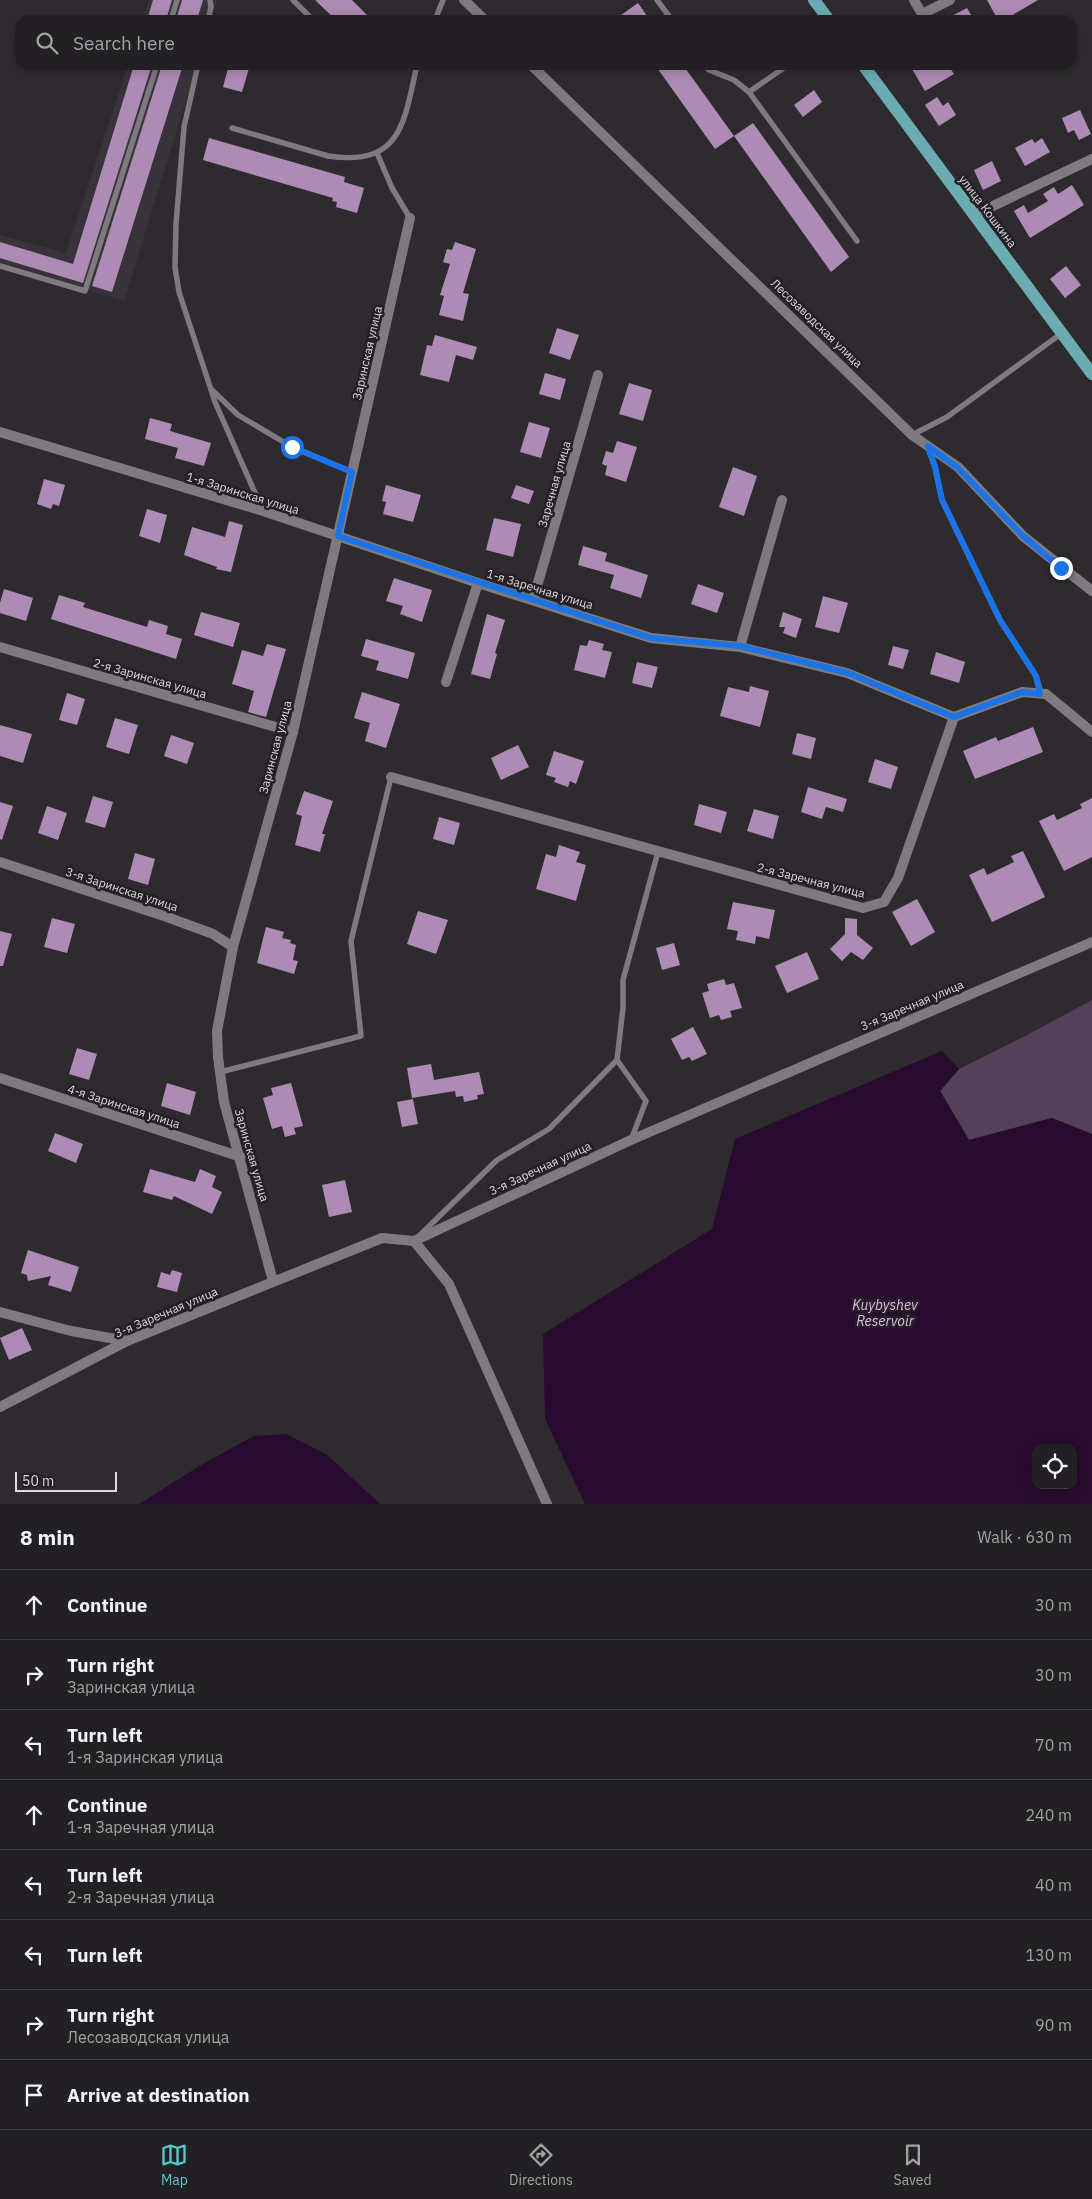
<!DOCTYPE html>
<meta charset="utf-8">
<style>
:root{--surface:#222022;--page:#2a282a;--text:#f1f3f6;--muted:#a2a3a5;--line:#3f3e40;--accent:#51ccd2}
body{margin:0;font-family:"IBM Plex Sans",sans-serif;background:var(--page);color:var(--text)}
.controls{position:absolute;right:15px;bottom:15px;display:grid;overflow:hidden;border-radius:10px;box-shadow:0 2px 12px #0003}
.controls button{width:45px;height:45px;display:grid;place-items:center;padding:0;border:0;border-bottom:1px solid var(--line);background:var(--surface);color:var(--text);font:25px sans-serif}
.scale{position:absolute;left:15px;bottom:12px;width:102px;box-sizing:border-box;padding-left:5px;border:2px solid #dddbdd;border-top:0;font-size:14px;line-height:18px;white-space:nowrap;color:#dddbdd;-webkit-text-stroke:4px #242125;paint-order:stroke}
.stop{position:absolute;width:15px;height:15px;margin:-11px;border:4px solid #1a73e8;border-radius:50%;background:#fff}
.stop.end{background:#1a73e8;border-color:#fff;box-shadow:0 1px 5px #0008}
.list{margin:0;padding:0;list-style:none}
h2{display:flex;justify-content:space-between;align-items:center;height:65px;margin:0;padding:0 20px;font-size:21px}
h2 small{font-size:16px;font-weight:400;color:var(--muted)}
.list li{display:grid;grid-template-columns:32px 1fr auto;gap:15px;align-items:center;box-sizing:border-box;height:70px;padding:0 20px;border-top:1px solid var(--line)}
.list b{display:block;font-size:19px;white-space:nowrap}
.list p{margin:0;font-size:16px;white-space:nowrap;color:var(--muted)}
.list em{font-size:16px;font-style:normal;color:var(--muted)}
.icon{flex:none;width:28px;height:28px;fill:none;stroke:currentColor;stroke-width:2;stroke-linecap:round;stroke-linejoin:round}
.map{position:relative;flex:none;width:1092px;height:1504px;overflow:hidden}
.search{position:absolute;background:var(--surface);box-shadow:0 2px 12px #0003;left:15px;right:15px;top:15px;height:55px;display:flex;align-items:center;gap:12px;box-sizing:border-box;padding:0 18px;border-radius:15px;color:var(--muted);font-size:19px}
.sheet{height:625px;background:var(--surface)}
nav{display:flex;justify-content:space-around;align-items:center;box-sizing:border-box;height:70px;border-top:1px solid var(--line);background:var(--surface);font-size:14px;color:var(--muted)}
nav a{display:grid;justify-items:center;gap:2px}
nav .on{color:var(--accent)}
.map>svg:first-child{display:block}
</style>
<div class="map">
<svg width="1092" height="1504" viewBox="0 0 1092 1504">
<rect width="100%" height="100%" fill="#2e2b2e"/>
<g fill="#38323a">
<polygon points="149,0 216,0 217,1 211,20 142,20"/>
<polygon points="128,65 197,65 124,301 0,265 0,235 66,253"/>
</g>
<polygon fill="#544059" points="1092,1000 1092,1134 1052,1118 969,1140 940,1091 959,1069 1029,1034"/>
<g fill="#280b2e" fill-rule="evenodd">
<path d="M942,1051L959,1069L940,1091L969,1140L1052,1118L1092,1134V1504H585L545,1419L543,1334L712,1229L735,1139ZM1036,1448H1073V1485H1036Z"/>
<polygon points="286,1434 326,1454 380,1504 139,1504 206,1462 254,1436"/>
</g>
<g fill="#ae8bb5">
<polygon points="153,0 172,0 166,20 147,20"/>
<polygon points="182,0 203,0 197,20 176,20"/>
<polygon points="315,0 352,0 372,20 336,20"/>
<polygon points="987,0 1038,0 1004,20 998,20"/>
<polygon points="638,3 650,20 614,20"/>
<polygon points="967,8 974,20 944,20"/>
<polygon points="134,65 152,65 83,283 0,258 0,242 73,264"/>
<polygon points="162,65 183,65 112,292 92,286"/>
<polygon points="229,65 250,65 242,92 223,87"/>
<polygon points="655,65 683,65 734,136 715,149"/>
<polygon points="918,65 948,65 954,74 925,91 912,69"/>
<polygon points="814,90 822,102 803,117 794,105"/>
<polygon points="937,97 943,106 948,102 956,115 939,126 925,105"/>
<polygon points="1080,110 1091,134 1079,140 1074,130 1068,133 1062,118"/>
<polygon points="753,123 849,257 831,272 734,136"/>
<polygon points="209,138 345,177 344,182 364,188 357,213 336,207 337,202 332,201 333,198 203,160"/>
<polygon points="1042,138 1050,152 1025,166 1015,148 1032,139 1035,143"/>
<polygon points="992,161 1001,181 983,190 974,170"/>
<polygon points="1072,185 1084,205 1030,238 1014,211 1024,205 1028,213 1048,201 1043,194 1054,187 1058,194"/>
<polygon points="455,242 476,249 463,293 469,294 463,321 439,315 444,296 440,295 450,264 443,262 447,249 452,250"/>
<polygon points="1066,266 1081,285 1065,298 1050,279"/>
<polygon points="557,328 579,335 570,360 549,353"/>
<polygon points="435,335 477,347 473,360 456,355 449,382 420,375 427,345 432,346"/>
<polygon points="545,373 566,379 560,400 539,394"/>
<polygon points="629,383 652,390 643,421 619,414"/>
<polygon points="150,418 172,424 170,431 211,443 204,466 175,458 178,448 145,439"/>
<polygon points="529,422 550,428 541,458 520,452"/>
<polygon points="617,441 637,447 626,482 605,475 607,466 602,464 606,451 613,453"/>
<polygon points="733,467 757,476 744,516 719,507"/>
<polygon points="44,479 65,485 59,506 53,504 51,509 37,504"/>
<polygon points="386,485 421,495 413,522 383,514 386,502 382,501"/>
<polygon points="516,485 534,491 529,504 511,498"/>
<polygon points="147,509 167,515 160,543 139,536"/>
<polygon points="494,518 521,524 513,557 486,550"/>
<polygon points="229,521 243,525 231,572 216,569 217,567 184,555 192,527 225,537"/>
<polygon points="583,546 607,553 605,561 648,575 641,598 610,588 614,575 578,565"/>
<polygon points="394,578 432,590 422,622 400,614 403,606 386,601"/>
<polygon points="698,584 724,593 717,613 691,604"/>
<polygon points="4,589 33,598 26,621 0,613 0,603"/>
<polygon points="59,595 85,603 83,607 147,627 149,620 168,626 166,634 182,639 176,659 51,619"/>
<polygon points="823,596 848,603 839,633 815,627"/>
<polygon points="201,612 240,623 233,647 194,635"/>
<polygon points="783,612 802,619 796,638 783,633 785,627 779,627"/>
<polygon points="487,614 505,620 495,653 497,654 490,679 471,674"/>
<polygon points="366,639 415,653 408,679 376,670 379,661 361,656"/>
<polygon points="589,640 604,644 602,650 612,652 605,678 574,670 580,645 587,646"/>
<polygon points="267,644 286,649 266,717 248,712 254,691 232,684 242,650 263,656"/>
<polygon points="893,646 909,650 903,669 888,665"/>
<polygon points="936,652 965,662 959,683 930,674"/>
<polygon points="637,662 658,667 652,688 632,683"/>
<polygon points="750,686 769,691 760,727 720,716 728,687 749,692"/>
<polygon points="362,692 400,704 386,748 365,741 370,723 354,718"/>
<polygon points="67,693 85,699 77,725 59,720"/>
<polygon points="115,718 138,725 129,754 106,747"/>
<polygon points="0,725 32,734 23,763 0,756"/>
<polygon points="1033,727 1043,752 975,779 963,751 996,737 998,741"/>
<polygon points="797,733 816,738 811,759 792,754"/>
<polygon points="171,735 194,743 187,764 164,756"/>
<polygon points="518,745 529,767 501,780 491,758"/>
<polygon points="554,751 584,761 576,784 570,781 568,787 554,782 556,778 546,775"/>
<polygon points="875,759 898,767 891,789 868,782"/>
<polygon points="808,787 847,799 843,812 826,807 822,819 801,812"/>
<polygon points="304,791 333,801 322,834 325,834 320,852 295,845 302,816 296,814"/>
<polygon points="93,796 113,802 105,828 85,822"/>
<polygon points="1092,798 1092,857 1064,871 1039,821 1054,814 1057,820 1082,808 1080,804"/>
<polygon points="0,802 13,806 2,840 0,839"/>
<polygon points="699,804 727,812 721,833 694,825"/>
<polygon points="47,806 67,813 58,840 38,833"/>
<polygon points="754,809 779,816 773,839 747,831"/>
<polygon points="439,817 460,823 454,845 433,839"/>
<polygon points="559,845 580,852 576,862 586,865 576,901 536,889 546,854 556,857"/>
<polygon points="1023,851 1045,897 992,922 969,875 984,868 987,875 1014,862 1011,856"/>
<polygon points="135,853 155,859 148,885 128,879"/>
<polygon points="917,899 935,932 911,946 892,912"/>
<polygon points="733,902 775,910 769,939 756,936 755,944 736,940 738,931 727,929"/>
<polygon points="418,911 448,920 436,954 407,944"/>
<polygon points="52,918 75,924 67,953 44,947"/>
<polygon points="845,918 857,919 857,935 873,948 863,960 851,952 842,961 830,949 845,934"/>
<polygon points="266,927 284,932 282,938 291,940 290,943 296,945 293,960 298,961 294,974 257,963"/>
<polygon points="0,931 12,934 3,966 0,966"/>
<polygon points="674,943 680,965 662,970 656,948"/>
<polygon points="807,952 819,979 787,993 775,966"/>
<polygon points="724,979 726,985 734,983 742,1008 730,1011 732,1017 721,1020 719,1015 710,1018 702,993 709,991 707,984"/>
<polygon points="693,1027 707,1054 692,1061 689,1057 682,1060 671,1039"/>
<polygon points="77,1048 97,1054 89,1080 69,1074"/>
<polygon points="431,1064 434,1080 479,1072 484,1094 477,1095 478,1099 464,1102 463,1096 456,1097 455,1091 412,1098 407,1068"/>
<polygon points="167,1083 196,1092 190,1115 161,1106"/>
<polygon points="291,1083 303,1126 294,1128 296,1134 285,1137 282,1126 272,1129 263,1098 273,1095 271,1088"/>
<polygon points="413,1099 418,1124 402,1127 397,1102"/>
<polygon points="55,1133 83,1144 76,1163 48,1151"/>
<polygon points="150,1169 195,1182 200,1169 216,1176 212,1187 222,1192 212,1214 174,1196 172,1200 143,1192"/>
<polygon points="345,1180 352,1212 329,1217 322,1185"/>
<polygon points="28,1250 79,1267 71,1292 48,1285 51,1276 28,1281 27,1275 21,1273"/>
<polygon points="172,1270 182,1273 177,1292 157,1287 161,1272 170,1275"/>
<polygon points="22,1328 32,1350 9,1360 0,1338"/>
</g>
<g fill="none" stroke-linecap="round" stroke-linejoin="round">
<g stroke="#7e7a7e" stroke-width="5.5">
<polyline points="293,0 313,20"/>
<polyline points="657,0 672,20"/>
<polyline points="171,20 177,0"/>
<polyline points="208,20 211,7 210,0"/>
<polyline points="435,20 443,0"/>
<polyline points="198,65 184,127 176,224 175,267 179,292 215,402 263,511"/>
<polyline points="705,65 709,70 734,80 749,92 788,65"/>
<polyline points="749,92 857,241"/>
<path d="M232,128L328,156C402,167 404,122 417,65"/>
<polyline points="377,153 392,188 410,218"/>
<polyline points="0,266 85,291 157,65"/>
<polyline points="212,390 238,415 292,447 352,472"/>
<polyline points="912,435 947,417 1062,333"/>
<polyline points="928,448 935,467 942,500 1000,620 1036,676 1041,693"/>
<polyline points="220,1072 361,1036 351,941 391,777"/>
<polyline points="631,1140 646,1101 617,1060 623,1008 623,980 658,852"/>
<polyline points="420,1235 497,1160 549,1129 617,1060"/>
</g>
<g stroke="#7e7a7e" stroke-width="10">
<polyline points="464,0 485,20"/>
<polyline points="914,0 922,14 950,0"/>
<polyline points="531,65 912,435 958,467 1023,536 1092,591"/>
<polyline points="974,215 1092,159"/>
<polyline points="0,432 263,511 478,583"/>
<polyline points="533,600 598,375"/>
<polyline points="0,647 293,732"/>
<polyline points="740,647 782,500"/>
<polyline points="446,682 478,583 651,638 740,647 847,673 954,717"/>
<polyline points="391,777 863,908 884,902 898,878 954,717 1022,692 1046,694 1092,732"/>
<polyline points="0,862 167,917 213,934 233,947"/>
<polyline points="0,1078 241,1157"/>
<polyline points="414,1241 449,1284 547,1504"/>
<polyline points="273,1281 224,1102 218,1057 217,1031 233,947 293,732 410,218"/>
<polyline points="0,1312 71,1331 127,1341"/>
<polyline points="0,1407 127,1341 382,1238 414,1241 631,1140 1092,942"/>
</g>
<g stroke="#6aacb1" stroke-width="12">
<polyline points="814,0 829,20"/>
<polyline points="863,65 1092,374"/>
</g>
</g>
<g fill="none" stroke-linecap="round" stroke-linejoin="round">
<polyline stroke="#1a73e8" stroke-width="6" points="292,447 352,472 338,536 651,638 740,646 848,673 954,717 1022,692 1040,694 1036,676 1000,620 942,500 935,467 928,446 958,468 1023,536 1061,568"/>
</g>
<g text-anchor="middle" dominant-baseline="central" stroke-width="5" stroke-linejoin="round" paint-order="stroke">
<g font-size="12" fill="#dddbdd" stroke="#242125">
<text transform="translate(988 211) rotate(53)">улица Кошкина</text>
<text transform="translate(817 323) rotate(44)">Лесозаводская улица</text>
<text transform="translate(367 353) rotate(-77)">Заринская улица</text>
<text transform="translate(554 484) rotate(-74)">Заречная улица</text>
<text transform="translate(243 493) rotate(17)">1-я Заринская улица</text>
<text transform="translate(540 589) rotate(17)">1-я Заречная улица</text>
<text transform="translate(150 678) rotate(16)">2-я Заринская улица</text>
<text transform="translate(275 747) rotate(-75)">Заринская улица</text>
<text transform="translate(811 880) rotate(14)">2-я Заречная улица</text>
<text transform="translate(122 889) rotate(18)">3-я Заринская улица</text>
<text transform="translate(912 1005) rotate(-23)">3-я Заречная улица</text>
<text transform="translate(124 1106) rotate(18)">4-я Заринская улица</text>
<text transform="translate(252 1155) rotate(74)">Заринская улица</text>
<text transform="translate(540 1168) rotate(-25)">3-я Заречная улица</text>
<text transform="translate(166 1312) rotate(-23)">3-я Заречная улица</text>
</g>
<g font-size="14" font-style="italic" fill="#e8b4f3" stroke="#242125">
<text x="885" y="1305">Kuybyshev<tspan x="885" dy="16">Reservoir</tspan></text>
</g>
</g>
</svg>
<div class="controls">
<button><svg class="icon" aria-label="locate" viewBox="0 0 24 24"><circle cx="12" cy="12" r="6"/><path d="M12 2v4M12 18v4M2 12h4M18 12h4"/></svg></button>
</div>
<div class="scale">50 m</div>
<div class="stop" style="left:292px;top:447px"></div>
<div class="stop end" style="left:1061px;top:568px"></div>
<div class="search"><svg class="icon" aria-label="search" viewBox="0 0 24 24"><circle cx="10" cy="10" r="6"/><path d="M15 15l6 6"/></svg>Search here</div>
</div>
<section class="sheet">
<h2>8 min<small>Walk · 630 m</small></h2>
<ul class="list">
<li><svg class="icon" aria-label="ahead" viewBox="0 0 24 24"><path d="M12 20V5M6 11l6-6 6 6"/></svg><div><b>Continue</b></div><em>30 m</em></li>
<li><svg class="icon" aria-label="right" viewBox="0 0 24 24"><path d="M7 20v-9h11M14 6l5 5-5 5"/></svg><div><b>Turn right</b><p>Заринская улица</p></div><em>30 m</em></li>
<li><svg class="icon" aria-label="left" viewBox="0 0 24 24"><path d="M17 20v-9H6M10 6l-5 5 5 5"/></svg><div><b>Turn left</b><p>1-я Заринская улица</p></div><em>70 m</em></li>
<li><svg class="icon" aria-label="ahead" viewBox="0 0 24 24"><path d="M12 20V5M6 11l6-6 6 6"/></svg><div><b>Continue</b><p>1-я Заречная улица</p></div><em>240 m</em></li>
<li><svg class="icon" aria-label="left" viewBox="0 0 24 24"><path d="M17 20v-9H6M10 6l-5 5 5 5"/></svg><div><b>Turn left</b><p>2-я Заречная улица</p></div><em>40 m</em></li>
<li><svg class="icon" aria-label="left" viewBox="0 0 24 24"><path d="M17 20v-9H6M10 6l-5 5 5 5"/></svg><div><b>Turn left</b></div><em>130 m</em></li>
<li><svg class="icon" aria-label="right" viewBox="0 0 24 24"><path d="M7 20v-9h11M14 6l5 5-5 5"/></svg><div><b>Turn right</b><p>Лесозаводская улица</p></div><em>90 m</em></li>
<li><svg class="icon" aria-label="arrive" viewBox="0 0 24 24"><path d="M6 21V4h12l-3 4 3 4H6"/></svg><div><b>Arrive at destination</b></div></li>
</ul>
</section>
<nav>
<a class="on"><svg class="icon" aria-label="map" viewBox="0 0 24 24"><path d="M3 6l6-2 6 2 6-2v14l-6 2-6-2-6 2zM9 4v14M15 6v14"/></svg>Map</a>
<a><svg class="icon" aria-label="directions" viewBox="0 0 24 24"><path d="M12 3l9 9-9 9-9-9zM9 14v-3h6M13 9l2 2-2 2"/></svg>Directions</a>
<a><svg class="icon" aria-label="saved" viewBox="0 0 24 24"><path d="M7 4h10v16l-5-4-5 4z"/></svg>Saved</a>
</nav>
